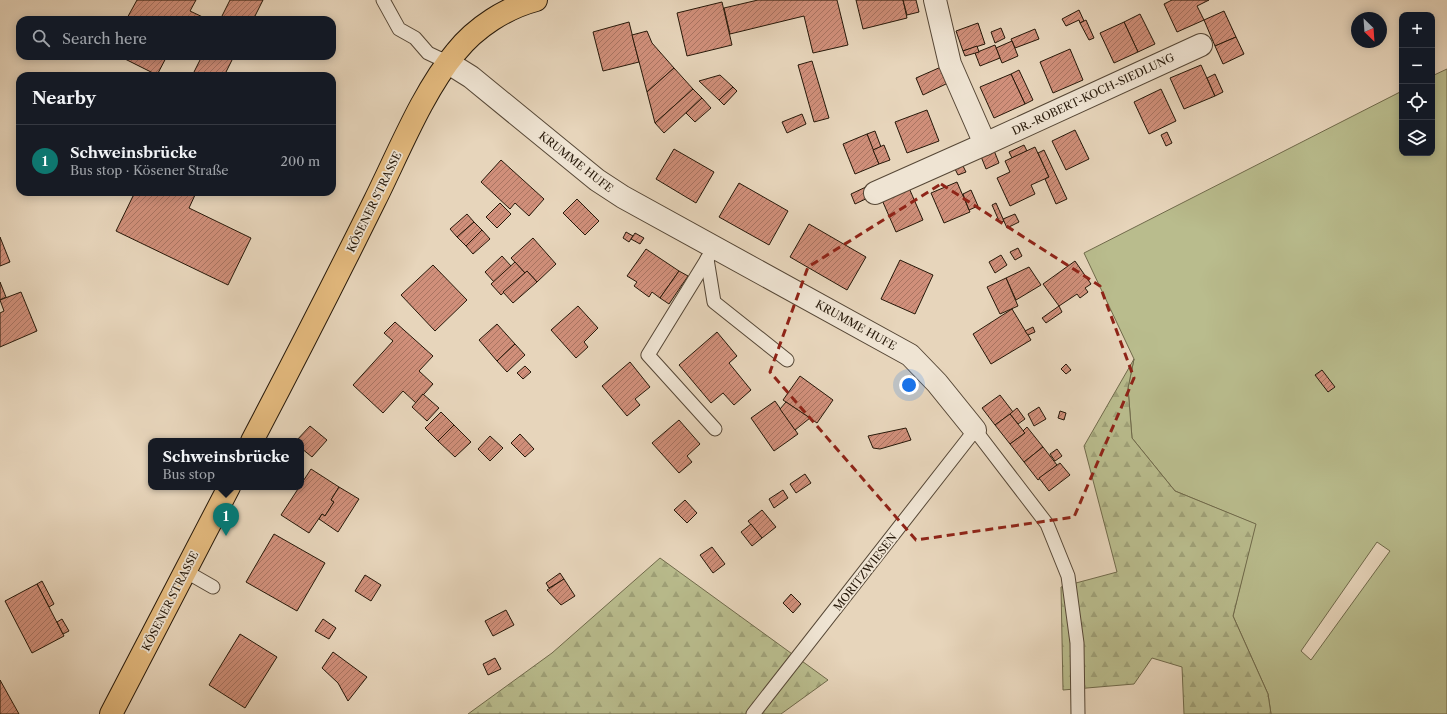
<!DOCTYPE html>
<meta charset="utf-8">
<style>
:root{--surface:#171b24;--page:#20242c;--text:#f1f3f6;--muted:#9ea1a6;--line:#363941;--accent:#0f766e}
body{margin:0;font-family:"Libre Caslon Text",serif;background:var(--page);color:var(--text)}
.controls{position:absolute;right:12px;top:12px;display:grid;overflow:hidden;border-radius:8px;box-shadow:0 2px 10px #0003}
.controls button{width:36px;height:36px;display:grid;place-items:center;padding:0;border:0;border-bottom:1px solid var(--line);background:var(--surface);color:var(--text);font:20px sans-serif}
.compass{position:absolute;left:1351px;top:12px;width:36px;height:36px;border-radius:50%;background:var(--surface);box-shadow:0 2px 10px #0003;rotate:155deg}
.you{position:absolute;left:909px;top:385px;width:14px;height:14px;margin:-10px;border:3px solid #fff;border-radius:50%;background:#1a73e8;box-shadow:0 0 0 6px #1a73e833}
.badge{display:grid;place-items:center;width:26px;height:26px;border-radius:50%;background:var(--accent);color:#fff;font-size:13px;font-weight:700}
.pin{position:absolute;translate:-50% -33px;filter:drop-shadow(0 1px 2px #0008)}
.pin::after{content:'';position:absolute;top:21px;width:14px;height:12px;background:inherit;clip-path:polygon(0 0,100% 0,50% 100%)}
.popup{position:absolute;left:148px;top:438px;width:156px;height:52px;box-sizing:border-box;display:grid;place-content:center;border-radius:8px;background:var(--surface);filter:drop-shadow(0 1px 3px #0005);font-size:13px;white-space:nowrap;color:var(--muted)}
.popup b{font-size:15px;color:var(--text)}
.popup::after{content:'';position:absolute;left:50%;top:100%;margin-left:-8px;border:8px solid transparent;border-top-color:var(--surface)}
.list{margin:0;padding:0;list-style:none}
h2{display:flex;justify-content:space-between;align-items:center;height:52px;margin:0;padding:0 16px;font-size:17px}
h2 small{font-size:13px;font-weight:400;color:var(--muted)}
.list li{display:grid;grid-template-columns:26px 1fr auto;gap:12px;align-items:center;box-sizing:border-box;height:72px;padding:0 16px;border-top:1px solid var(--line)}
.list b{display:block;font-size:15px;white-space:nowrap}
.list p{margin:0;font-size:13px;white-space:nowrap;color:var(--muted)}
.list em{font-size:13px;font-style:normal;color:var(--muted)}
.icon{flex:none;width:22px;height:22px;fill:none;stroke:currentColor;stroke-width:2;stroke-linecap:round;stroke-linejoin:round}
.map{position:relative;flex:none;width:1447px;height:714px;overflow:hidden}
.search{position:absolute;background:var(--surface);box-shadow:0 2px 10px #0003;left:16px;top:16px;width:320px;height:44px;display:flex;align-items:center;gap:10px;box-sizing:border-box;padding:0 14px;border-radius:12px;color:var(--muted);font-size:15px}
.panel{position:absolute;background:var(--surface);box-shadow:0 2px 10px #0003;left:16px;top:72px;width:320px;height:124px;border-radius:12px}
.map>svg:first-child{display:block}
</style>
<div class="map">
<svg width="1447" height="714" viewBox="0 0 1447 714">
<defs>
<pattern id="forest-firs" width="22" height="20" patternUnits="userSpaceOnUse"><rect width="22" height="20" fill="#b9bc8d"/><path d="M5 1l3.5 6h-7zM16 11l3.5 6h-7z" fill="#9fa178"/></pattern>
<pattern id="building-hatch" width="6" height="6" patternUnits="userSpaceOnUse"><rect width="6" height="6" fill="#d08f7a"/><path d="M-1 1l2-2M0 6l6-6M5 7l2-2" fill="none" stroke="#a97462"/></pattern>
</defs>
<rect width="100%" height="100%" fill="#e7d5bb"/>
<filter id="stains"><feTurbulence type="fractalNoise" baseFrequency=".005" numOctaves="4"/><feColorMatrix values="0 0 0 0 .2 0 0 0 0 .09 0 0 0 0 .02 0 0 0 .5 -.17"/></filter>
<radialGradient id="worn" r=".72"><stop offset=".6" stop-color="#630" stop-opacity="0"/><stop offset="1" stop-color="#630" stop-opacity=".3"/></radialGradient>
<path fill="#b9bc8d" stroke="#706a4b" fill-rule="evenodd" d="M1447,69V714H1271L1268,694L1233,616L1255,524L1175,491L1132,438L1128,388L1134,359L1084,253L1402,91V153H1432V76ZM1377,542L1390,551L1311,660L1301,651Z"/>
<g fill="url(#forest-firs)" stroke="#706a4b">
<polygon points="1134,359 1128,388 1132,438 1175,491 1256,524 1233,616 1268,694 1271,714 1184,714 1182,667 1152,658 1134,684 1063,690 1061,587 1117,572 1084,446"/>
<polygon points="660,558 828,680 781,714 468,714 552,653"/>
</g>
<g fill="url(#building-hatch)" stroke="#261809">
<polygon points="137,0 196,0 190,11 209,20 126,20"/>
<polygon points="230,0 263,0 253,20 220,20"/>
<polygon points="758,0 837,0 848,45 813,53 804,16 730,34 724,8"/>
<polygon points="856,0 903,0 907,18 863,29"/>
<polygon points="903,0 916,0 919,12 907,15"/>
<polygon points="1172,0 1209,0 1197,6 1204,20 1177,32 1164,4"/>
<polygon points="722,2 732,45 687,56 677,13"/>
<polygon points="1079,10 1084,21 1080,23 1079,20 1066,26 1062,19"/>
<polygon points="1224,11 1236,37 1215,46 1204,20"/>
<polygon points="1140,14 1155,44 1138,52 1124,22"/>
<polygon points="1086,20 1094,38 1089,40 1080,23"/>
<polygon points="629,22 639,62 603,71 593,32"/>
<polygon points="1124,22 1138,52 1114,63 1100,33"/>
<polygon points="978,23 985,44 963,51 956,31"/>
<polygon points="1001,28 1005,38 995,43 991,32"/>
<polygon points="1035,29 1039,39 1015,48 1011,39"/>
<polygon points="647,31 652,43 674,68 647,92 632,35"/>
<polygon points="1236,37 1244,54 1223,64 1215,46"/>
<polygon points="1012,41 1018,56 1002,63 996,48"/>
<polygon points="995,45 1000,58 980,66 975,53"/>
<polygon points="977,46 979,52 965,56 963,51"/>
<polygon points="1070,49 1083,80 1053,93 1040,62"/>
<polygon points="119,56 167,56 157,75"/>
<polygon points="202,56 234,56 224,76 192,76"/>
<polygon points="812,61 829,118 814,122 798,65"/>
<polygon points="1201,65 1215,96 1184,109 1170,78"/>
<polygon points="941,67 948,83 923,95 916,78"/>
<polygon points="674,68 693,89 655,123 647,92"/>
<polygon points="1019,70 1033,100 1025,104 1011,74"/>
<polygon points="1011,74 1025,104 994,118 980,87"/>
<polygon points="1215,74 1223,92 1215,96 1207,78"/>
<polygon points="720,75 733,87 719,100 699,81"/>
<polygon points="733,87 737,91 724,105 719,100"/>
<polygon points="693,89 702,98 664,133 655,123"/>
<polygon points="1161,89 1176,121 1149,134 1134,102"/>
<polygon points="702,98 711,108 695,122 686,113"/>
<polygon points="927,110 939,141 907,153 895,122"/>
<polygon points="802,114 806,124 787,133 782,122"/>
<polygon points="1075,130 1089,159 1066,170 1052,141"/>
<polygon points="875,131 881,147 873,150 867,134"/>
<polygon points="1167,132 1172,143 1166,146 1161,135"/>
<polygon points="867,134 879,164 855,174 843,144"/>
<polygon points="884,145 890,160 879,164 873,150"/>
<polygon points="1024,145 1027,151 1012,158 1009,152"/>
<polygon points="1035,147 1049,177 1031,185 1035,194 1010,206 997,178 1010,172 1005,161"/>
<polygon points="993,148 999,163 986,169 980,154"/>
<polygon points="674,149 714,172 696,203 656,179"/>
<polygon points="1044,150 1067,199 1056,204 1045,179 1049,177 1038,153"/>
<polygon points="501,160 544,199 529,216 515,203 510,209 481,182"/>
<polygon points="962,164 966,172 958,175 954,167"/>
<polygon points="957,182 970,212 944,223 931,193"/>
<polygon points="739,183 788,211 769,245 719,217"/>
<polygon points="868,186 872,196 855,204 851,194"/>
<polygon points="909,188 923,220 896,232 882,200"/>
<polygon points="971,190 978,206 969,210 963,194"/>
<polygon points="135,192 188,192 195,195 189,208 251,238 228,285 116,231"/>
<polygon points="577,199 599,221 585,235 563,213"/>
<polygon points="500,203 511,214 497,228 486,217"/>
<polygon points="996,203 1004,221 1000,223 992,205"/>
<polygon points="467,214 474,222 457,237 450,229"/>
<polygon points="1015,214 1019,222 1007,228 1003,219"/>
<polygon points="474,222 482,230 466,246 457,237"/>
<polygon points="809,224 866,257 847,290 790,257"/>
<polygon points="482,230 490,239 473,254 466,246"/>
<polygon points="626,232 633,236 629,242 623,238"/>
<polygon points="635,233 644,238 640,244 631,239"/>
<polygon points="0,237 10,262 0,266"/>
<polygon points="533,238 556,264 537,282 527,271 525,273 511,258"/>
<polygon points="1018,248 1022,256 1015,260 1010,252"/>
<polygon points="646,249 679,271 660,298 652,292 649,297 634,286 637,282 627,276"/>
<polygon points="1001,255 1007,265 995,273 989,262"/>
<polygon points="502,256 511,266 494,282 485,272"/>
<polygon points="900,260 933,275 915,314 881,299"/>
<polygon points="1075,261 1091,284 1085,288 1088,292 1080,298 1077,294 1059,306 1043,284"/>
<polygon points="515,262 525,273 501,295 491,284"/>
<polygon points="433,265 467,300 435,331 401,295"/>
<polygon points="1029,267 1041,285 1016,300 1006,278"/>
<polygon points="527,271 537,282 513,303 503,292"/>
<polygon points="679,271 688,276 669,304 660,298"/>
<polygon points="1006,278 1018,306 1000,314 987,287"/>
<polygon points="0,282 6,297 0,300"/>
<polygon points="21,292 37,331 0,347 0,313 4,311 0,300"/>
<polygon points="578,306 598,328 584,342 588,347 576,358 551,330"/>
<polygon points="1059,306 1062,312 1046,323 1042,318"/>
<polygon points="1012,309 1031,340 991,364 973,334"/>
<polygon points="395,322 433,356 419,371 433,384 416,403 403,391 383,413 353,385 393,341 384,333"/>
<polygon points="497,324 515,344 497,361 479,340"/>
<polygon points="1033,327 1035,332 1028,335 1025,331"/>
<polygon points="717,332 737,356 729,363 751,390 734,405 723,393 711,403 679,365"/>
<polygon points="515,344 525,355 507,372 497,361"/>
<polygon points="630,362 650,387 635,399 640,405 627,416 602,386"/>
<polygon points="1066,364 1071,370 1066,374 1061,369"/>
<polygon points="525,366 531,372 523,379 517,373"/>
<polygon points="1322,370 1335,387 1328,392 1315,375"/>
<polygon points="800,376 833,400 817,423 783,400"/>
<polygon points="423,394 439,408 427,421 412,407"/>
<polygon points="1000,395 1013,412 995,425 982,408"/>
<polygon points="775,401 798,434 774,451 751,418"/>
<polygon points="786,402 810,418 795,430 780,409"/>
<polygon points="1039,407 1046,419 1034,426 1028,414"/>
<polygon points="1017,408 1025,419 1018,424 1010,414"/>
<polygon points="1060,411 1066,413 1064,420 1058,418"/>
<polygon points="441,412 454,425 438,441 425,428"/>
<polygon points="1010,414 1025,433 1010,444 995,425"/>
<polygon points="679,420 700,444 687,456 692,462 679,473 652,443"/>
<polygon points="454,425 471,442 455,457 438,441"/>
<polygon points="310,426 327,440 312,457 301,448 301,441 296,441"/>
<polygon points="1027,427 1043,447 1024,462 1010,444 1025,433 1023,431"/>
<polygon points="906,428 911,440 880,449 873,448 868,436"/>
<polygon points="520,434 534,449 525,457 511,443"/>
<polygon points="490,436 503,448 490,461 478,449"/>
<polygon points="1043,447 1057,465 1038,480 1024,462"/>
<polygon points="1057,449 1062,456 1055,461 1050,454"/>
<polygon points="1060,463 1070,475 1049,491 1039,478"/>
<polygon points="311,469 339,487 331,500 334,502 325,516 322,514 309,533 281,515"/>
<polygon points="805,474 811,483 796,493 790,484"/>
<polygon points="339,487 359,499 338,532 319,519 322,514 325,516 334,502 331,500"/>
<polygon points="783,490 788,498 774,508 769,499"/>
<polygon points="685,500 697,513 687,523 674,510"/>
<polygon points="762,510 776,527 762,538 748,521"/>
<polygon points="751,524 762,538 752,546 741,532"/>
<polygon points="274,534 325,563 297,611 246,582"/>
<polygon points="712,547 725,564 713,573 700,555"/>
<polygon points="560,573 564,579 549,588 546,583"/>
<polygon points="365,575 381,585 371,601 355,591"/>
<polygon points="564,579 575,596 561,605 547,590"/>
<polygon points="42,581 54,604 49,607 37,584"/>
<polygon points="37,584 64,636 32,653 5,601"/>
<polygon points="791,594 801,604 793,613 783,603"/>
<polygon points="506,610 514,625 493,636 485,621"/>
<polygon points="62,619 69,631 63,634 57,622"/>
<polygon points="323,619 336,628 329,639 315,631"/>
<polygon points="240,634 277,657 245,708 209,685"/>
<polygon points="333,652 367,677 348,701 338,683 322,668"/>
<polygon points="495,658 501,669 488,675 483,664"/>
<polygon points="0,680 19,714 0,714"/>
</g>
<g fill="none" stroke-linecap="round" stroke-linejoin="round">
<defs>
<g id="service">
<polyline points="383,0 399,29 415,38 428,53 447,62"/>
<polyline points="714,248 648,355 715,429"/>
<polyline points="707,259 714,302 787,360"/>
<polyline points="185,571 213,587"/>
<polyline points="753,714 975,430 1047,524 1068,576 1077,643 1078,714"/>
</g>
<g id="minor">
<polyline points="447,62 471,77 597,180 623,197 910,355 937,383 975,430"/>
<polyline points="985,144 1201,45"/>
<polyline points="875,193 985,144 950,64 935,0"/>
</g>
<g id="primary">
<path d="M252,441C294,361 335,281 375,200C398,154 423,91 456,52C476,27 506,8 536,0"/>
<polyline points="111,714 229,487"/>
</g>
</defs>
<use href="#service" stroke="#564736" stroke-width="15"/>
<use href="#minor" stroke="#564736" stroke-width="24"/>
<use href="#primary" stroke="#261809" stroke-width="24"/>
<use href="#service" stroke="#efe4d3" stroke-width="13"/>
<use href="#minor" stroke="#efe4d3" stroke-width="22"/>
<use href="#primary" stroke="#e4ba7e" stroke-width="22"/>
</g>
<path fill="none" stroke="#8f2418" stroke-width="3" stroke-dasharray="8 5" stroke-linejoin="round" d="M941,184L1100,286L1134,378L1074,517L916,540L770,372L808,267Z"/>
<g text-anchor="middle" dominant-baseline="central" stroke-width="3.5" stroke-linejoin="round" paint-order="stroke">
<g font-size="11" fill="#261809" stroke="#efe4d3">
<text transform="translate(1093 94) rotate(-25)">DR.-ROBERT-KOCH-SIEDLUNG</text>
<text transform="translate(576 162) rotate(38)">KRUMME HUFE</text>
<text transform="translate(374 202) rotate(-64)">KÖSENER STRASSE</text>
<text transform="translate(856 325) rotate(29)">KRUMME HUFE</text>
<text transform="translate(865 572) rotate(-52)">MORITZWIESEN</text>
<text transform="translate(170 601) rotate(-63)">KÖSENER STRASSE</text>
</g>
</g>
<rect width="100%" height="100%" filter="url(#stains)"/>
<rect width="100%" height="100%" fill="url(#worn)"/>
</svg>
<div class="controls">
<button>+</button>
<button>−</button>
<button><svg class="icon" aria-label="locate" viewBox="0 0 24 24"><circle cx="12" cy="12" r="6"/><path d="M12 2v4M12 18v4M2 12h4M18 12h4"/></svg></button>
<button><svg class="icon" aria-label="layers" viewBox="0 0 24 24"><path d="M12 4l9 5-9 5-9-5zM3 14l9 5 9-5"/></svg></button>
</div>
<svg class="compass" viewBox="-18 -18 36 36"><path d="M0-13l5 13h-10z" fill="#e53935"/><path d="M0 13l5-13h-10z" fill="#9ea1a6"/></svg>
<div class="you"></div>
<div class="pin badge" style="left:226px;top:536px">1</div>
<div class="popup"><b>Schweinsbrücke</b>Bus stop</div>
<div class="search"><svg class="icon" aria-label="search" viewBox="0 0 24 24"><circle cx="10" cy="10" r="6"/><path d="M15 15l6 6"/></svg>Search here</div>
<section class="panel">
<h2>Nearby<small></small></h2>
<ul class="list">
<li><span class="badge">1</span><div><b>Schweinsbrücke</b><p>Bus stop · Kösener Straße</p></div><em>200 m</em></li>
</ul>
</section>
</div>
